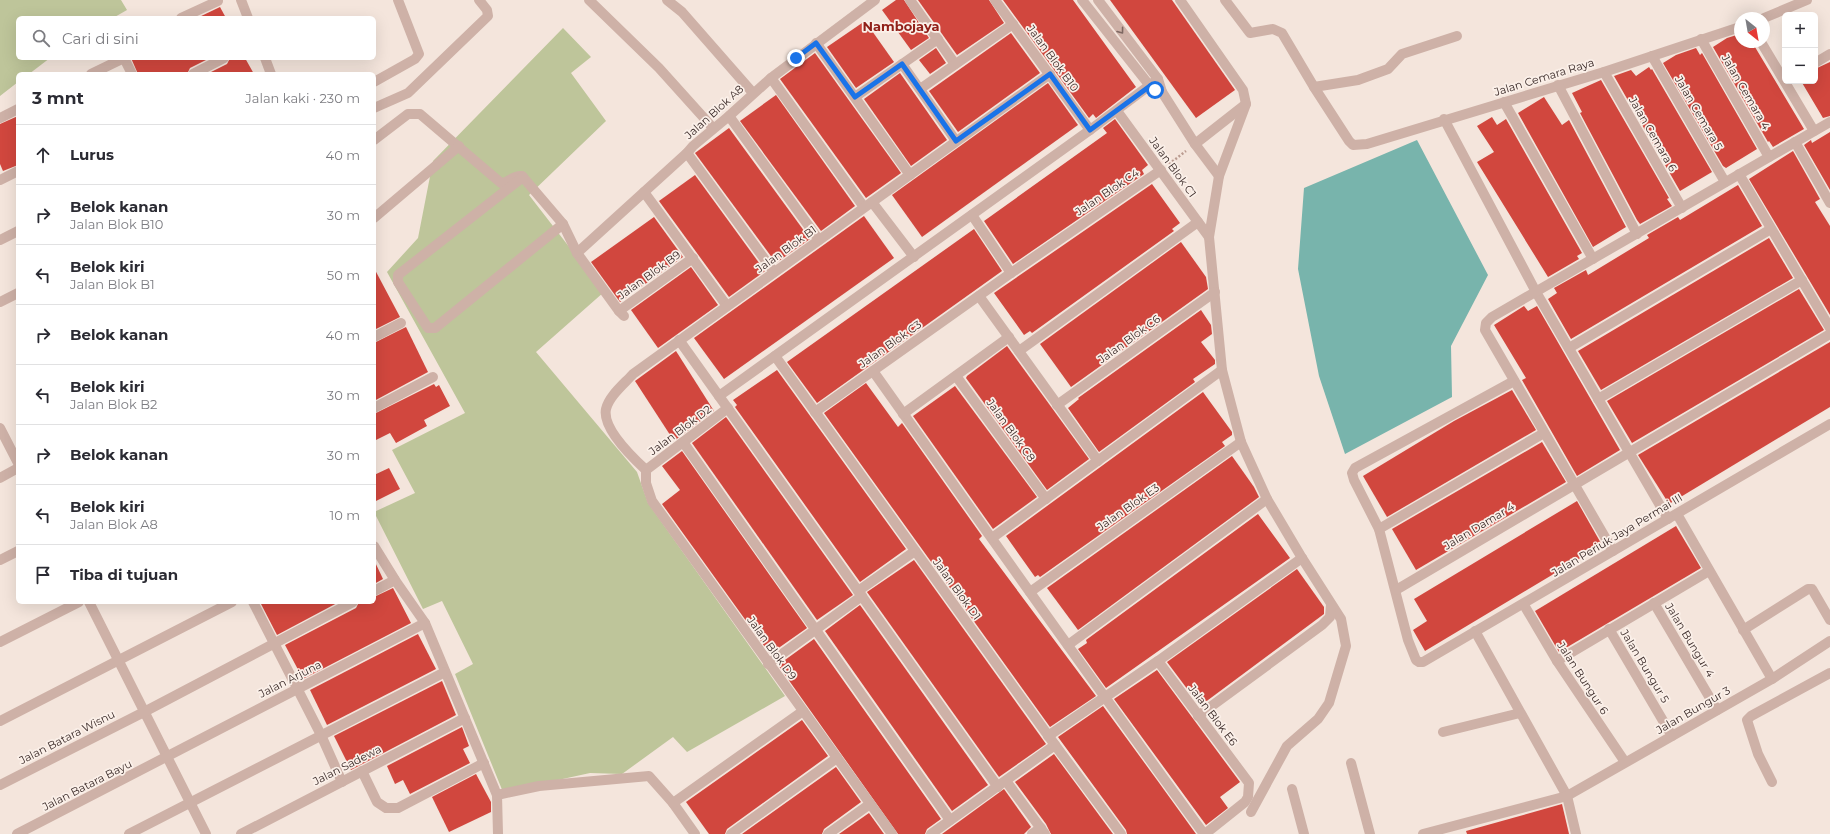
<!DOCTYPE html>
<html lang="id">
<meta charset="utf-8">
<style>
:root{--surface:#fff;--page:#f7f7f7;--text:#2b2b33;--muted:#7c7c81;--line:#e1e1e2}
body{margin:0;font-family:Montserrat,sans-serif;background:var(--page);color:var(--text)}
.controls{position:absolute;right:12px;top:12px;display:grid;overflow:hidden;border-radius:6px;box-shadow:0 4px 16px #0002}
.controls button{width:36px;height:36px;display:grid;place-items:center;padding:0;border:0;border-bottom:1px solid var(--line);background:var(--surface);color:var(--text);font:20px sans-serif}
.compass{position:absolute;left:1734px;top:12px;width:36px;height:36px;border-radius:50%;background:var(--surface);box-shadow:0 4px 16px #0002;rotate:149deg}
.stop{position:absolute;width:12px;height:12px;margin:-9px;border:3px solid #1a73e8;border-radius:50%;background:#fff}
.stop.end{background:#1a73e8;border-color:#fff;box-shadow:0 1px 4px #0008}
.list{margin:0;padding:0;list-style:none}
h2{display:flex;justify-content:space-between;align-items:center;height:52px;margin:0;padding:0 16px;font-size:17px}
h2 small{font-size:13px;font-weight:400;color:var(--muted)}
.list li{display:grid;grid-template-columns:26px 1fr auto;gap:12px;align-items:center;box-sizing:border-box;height:60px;padding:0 16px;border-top:1px solid var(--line)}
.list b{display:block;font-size:15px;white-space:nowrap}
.list p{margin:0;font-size:13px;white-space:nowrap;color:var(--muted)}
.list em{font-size:13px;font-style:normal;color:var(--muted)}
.icon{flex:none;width:22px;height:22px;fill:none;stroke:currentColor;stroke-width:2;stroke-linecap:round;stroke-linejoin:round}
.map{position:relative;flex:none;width:1830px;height:834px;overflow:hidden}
.search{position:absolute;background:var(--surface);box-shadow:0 4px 16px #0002;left:16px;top:16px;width:360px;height:44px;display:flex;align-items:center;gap:10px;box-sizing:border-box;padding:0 14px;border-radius:6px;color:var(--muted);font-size:15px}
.panel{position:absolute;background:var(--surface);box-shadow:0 4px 16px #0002;left:16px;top:72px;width:360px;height:532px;border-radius:6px}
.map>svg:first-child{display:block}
</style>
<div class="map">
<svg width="1830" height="834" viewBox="0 0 1830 834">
<rect width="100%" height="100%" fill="#f4e5dc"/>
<g fill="#bec59a">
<polygon points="0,0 121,0 127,10 113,18 18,18 18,58 50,58 29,74 18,74 18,82 0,96"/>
<polygon points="563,28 591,57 571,73 606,121 529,195 604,292 536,352 637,472 648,503 785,696 687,752 673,737 622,774 590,773 503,792 455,674 473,664 442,601 423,609 374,512 415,493 392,450 465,413 387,272 418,238 433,161"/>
</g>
<polygon fill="#78b4ac" points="1417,140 1488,275 1451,346 1452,397 1345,454 1319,376 1298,269 1304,188"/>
<g fill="#d1473e">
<polygon points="896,0 904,0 929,38 911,50 882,10"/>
<polygon points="918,0 989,0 1004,23 957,55"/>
<polygon points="1003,0 1073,0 1136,87 1096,118 1093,114 1089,118"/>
<polygon points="1110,0 1172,0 1235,90 1196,118"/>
<polygon points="220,7 226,18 197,18"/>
<polygon points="865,21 894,62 856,88 827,47"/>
<polygon points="1011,33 1040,73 958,132 929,91"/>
<polygon points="1740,34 1740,42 1752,42 1804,129 1773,147 1769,141 1768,142 1713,47 1727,38"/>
<polygon points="936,48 946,63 930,74 919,60"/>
<polygon points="1696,48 1700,55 1702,53 1757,149 1726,168 1723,166 1663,63 1676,55"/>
<polygon points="815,53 901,173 866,198 780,79"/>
<polygon points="131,58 210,58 190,68 187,74 138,74"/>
<polygon points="230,58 245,58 254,74 207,74 227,64"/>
<polygon points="1830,62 1830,116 1823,118 1801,81 1815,81 1815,69"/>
<polygon points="1649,67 1651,70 1652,69 1712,172 1680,191 1614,76 1631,70 1636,76"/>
<polygon points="900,73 947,140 911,166 864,99"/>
<polygon points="1601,80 1669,198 1667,199 1672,206 1640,224 1637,220 1580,113 1582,112 1572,93"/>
<polygon points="1048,83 1078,125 922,237 892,195"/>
<polygon points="776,95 855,206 821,231 740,121"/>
<polygon points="1544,97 1562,125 1569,120 1626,227 1593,247 1518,113"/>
<polygon points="18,116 18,165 3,171 0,164 0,124"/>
<polygon points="1492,117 1497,125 1506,119 1582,253 1577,256 1579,259 1548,277 1477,162 1494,152 1477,126"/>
<polygon points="1115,119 1148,165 1142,170 1144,174 1013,264 984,221 1107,133 1103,128"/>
<polygon points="729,128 810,239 776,263 695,153"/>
<polygon points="1830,132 1830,190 1804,145 1811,140 1812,143"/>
<polygon points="1793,151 1820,199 1815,202 1830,226 1830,315 1749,179"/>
<polygon points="695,175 765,271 729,297 659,201"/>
<polygon points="1152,184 1180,223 1172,229 1174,231 1032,333 1030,331 1024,335 994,293"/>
<polygon points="1738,185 1762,226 1571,339 1548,299 1557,293 1554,288 1586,270 1588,275 1649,238 1647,235 1678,217 1680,220"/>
<polygon points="864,216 894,258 724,379 694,338"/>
<polygon points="654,217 683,257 620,302 591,262"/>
<polygon points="974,229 1002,271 817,403 787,362"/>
<polygon points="1769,238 1793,278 1601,390 1578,351"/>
<polygon points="1181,242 1206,277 1208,289 1071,387 1040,344"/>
<polygon points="691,267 718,305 658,348 631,310"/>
<polygon points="374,268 400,317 374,330"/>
<polygon points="1799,289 1824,330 1632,443 1607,401"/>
<polygon points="1524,306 1528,311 1537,306 1620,450 1577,476 1522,380 1526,378 1494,325"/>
<polygon points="1201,310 1211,325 1212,334 1201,342 1215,360 1215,364 1193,379 1195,382 1099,452 1068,408 1079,399 1078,398"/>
<polygon points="406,327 428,372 374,401 374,343"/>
<polygon points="1830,342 1830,407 1669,504 1638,455"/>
<polygon points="1007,346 1089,459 1047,490 966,378 967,376"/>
<polygon points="676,351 714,411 674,441 635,381"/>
<polygon points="777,370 906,549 860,582 735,407 737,405 733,400"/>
<polygon points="866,383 898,427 902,423 982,536 979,539 1096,696 1050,727 824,413"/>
<polygon points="434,384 436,387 439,385 450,406 424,420 427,426 396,443 390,433 374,441 374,414"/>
<polygon points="955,386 1037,497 993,529 913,416"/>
<polygon points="1512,390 1536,430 1387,517 1363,476 1454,421"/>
<polygon points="1203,392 1232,432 1232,435 1222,442 1225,446 1040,577 1038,575 1035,577 1006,536"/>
<polygon points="726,417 853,595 817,620 692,443"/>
<polygon points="1542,442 1566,482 1416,570 1392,529"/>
<polygon points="682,451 807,628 770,654 662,504 680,490 662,466"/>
<polygon points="1232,456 1254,487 1259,497 1078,630 1047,588"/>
<polygon points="389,468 400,489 374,502 374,475"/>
<polygon points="1577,501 1602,545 1425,651 1413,630 1427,621 1414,599"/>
<polygon points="1258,514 1290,558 1106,688 1078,649 1087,643 1086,640"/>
<polygon points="1676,526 1701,568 1559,652 1535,611"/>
<polygon points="374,560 383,579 374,584"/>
<polygon points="914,560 1046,744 999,777 867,592"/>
<polygon points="1297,569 1324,607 1324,614 1200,706 1167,662"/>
<polygon points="393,588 411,623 303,679 285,645 356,608 359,602 374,602 374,597"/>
<polygon points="260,602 339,602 277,635"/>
<polygon points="860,605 988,785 952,811 825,631"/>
<polygon points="418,634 436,669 327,725 310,690"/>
<polygon points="814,639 941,819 927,829 925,834 898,834 778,665"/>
<polygon points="1157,670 1240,782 1220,797 1228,808 1206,825 1114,699"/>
<polygon points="442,681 456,715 351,770 334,736"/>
<polygon points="1103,706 1157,780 1196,834 1127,834 1126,830 1058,737"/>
<polygon points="802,720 828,756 727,829 725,834 709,834 686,802"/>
<polygon points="462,727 469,746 463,749 470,763 410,794 403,780 395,784 387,766"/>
<polygon points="1054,754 1113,834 1051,834 1046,824 1015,782"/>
<polygon points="836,767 861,802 824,829 822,834 742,834"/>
<polygon points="476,774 491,802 491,812 449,832 432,797"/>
<polygon points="1004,789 1031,827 1024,834 942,834"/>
<polygon points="1562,804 1569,834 1467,834 1466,831"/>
<polygon points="869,813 884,834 839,834"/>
</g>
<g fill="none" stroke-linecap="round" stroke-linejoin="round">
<polyline stroke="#ba9b90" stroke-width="2.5" stroke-dasharray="2 2" stroke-linecap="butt" points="1169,164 1186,151"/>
<g stroke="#ceb1a7" stroke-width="10">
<polyline points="241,0 248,18"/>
<polyline points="589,0 659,68 713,128"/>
<polyline points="667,0 682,12 753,93"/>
<polyline points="910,0 955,64"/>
<polyline points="995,0 1090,130"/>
<polyline points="1082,0 1150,86 1162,92 1158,79 1098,0"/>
<polyline points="1180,0 1243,90 1246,104 1219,176 1209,237 1222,370 1241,442 1267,499 1302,558 1341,619 1346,646 1329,703 1318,719 1287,746 1251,812"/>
<polyline points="1225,0 1250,33 1273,29 1282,33 1314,87 1349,141 1353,145 1367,144 1604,72 1740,27"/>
<polyline points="181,18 218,1"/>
<polyline points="1764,18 1807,0"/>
<polyline points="1701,39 1769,157"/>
<polyline points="1761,42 1814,131"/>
<polyline points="816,43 910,175"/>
<polyline points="1652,56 1725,182"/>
<polyline points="124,58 132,74"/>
<polyline points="265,58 271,74"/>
<polyline points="1815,63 1830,54"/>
<polyline points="902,64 956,141"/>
<polyline points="1604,72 1682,208"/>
<polyline points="91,74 124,58"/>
<polyline points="193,74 224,58"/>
<polyline points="771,78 864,207"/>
<polyline points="374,82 415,59 419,54 398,0"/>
<polyline points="1558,85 1637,234"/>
<polyline points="1314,87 1358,80 1388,69 1402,54 1457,36"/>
<polyline points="920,89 1013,24"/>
<polyline points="1162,92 1195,144 1219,176"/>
<polyline points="855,97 938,39"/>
<polyline points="1504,102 1593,259"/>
<polyline points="374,108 408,93 488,16 487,10 479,0"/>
<polyline points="1117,111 1209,237"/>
<polyline points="729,116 819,240"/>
<polyline points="0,118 18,109"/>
<polyline points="1444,119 1536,292 1668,519"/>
<path d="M374,140L408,114H420L501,183C508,183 513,175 522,176L563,224L577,253L619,311L624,316"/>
<polyline points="1795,142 1830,203"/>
<polyline points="1195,144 1246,104"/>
<polyline points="687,153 774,272"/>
<polyline points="1739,174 1830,328"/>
<polyline points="523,177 398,275 398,282 428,328 435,328 563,224"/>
<polyline points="0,180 18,171"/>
<polyline points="644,192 727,306"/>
<polyline points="872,202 914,257"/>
<polyline points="972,215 1011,273"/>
<polyline points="374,218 459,146"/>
<polyline points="0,240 18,231"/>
<polyline points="577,253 687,153 693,146 729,116 771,78 875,0"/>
<polyline points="979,296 1098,461"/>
<polyline points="0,302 18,293"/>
<polyline points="619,311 693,258"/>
<polyline points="374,337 401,323"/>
<polyline points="679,340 998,787"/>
<polyline points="1569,348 1771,229"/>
<polyline points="1019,351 1198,222"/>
<polyline points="775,356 1055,745 1121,834"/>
<path d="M873,371C983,526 1092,681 1204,834"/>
<polyline points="956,376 1046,499"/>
<polyline points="1514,381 1355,468 1352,473 1354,480 1379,529 1408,640 1416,660 1419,662 1423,662 1830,424"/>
<polyline points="719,396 1090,130 1158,79"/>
<polyline points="1598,399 1802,280"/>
<polyline points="1057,405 1215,292"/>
<polyline points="374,408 433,377"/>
<polyline points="815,412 1011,273 1161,170"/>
<polyline points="903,414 1009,337"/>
<polyline points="0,428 18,463"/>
<polyline points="683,442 950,820"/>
<path d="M646,470C633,458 602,428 606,409C609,396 624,384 633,374L1050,74"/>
<polyline points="646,470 646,483 652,501 892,834"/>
<polyline points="646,470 728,408"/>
<polyline points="0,478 18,468"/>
<polyline points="1677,514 1772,679"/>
<polyline points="1379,529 1544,433"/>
<polyline points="992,538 1222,370"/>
<polyline points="374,546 395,580 425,623 497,795 498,834"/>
<polyline points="1613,551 1485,330 1486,323 1492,317 1830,122"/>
<polyline points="0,560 18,551"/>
<polyline points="1396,590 1830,334"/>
<polyline points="374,591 395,580"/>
<polyline points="858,591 915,551"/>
<polyline points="1030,592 1241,442"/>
<polyline points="89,602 206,834"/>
<polyline points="253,602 321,735 342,782"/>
<polyline points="1654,603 1717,710"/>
<polyline points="1524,605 1557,661 1625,762"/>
<polyline points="1609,629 1672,736"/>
<polyline points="1743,630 1808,589 1812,589 1830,620"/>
<polyline points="1475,631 1567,796 1576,834"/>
<polyline points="0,642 79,602"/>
<polyline points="1068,645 1267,499"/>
<polyline points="1158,661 1249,783 1248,797 1245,802 1205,834"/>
<polyline points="1557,661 1709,571"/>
<polyline points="768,664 862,596"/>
<polyline points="1198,716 1322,625 1330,617 1331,605"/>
<polyline points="0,721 232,602"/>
<polyline points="1443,732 1520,713"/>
<polyline points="1048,736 1158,661 1302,558"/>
<polyline points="1351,763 1370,834"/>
<polyline points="362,771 377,802 386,808 398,808 484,763"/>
<polyline points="1006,781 1045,834"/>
<polyline points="1772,782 1758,754 1747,720 1751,716 1830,673"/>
<polyline points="0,785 144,712 353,602"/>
<polyline points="1292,789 1304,834"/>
<polyline points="497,795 539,786 649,776 673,803 695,834"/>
<polyline points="673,803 803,711"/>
<polyline points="17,834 425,623"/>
<polyline points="129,834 445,672"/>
<polyline points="241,834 465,718"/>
<polyline points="731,834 837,758"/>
<polyline points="828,834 870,804"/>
<polyline points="931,834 1055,745"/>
<polyline points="1032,834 1041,828"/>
<polyline points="1423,834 1567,796 1772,679 1830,641"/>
</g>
</g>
<defs><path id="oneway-chevron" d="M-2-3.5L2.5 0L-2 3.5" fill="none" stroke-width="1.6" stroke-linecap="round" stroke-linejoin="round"/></defs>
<use stroke="#7d6761" href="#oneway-chevron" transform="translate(1121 31) rotate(53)"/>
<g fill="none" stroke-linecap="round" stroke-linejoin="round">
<polyline stroke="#1a73e8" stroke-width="5" points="796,58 816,43 855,97 902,64 956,141 1050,74 1090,130 1150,86 1155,90"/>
</g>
<g text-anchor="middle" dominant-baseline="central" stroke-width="3.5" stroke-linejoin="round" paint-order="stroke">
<g font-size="11" fill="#3a2a28" stroke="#fbf0e9">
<text transform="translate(1053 58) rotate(54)">Jalan Blok B10</text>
<text transform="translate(1544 77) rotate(-17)">Jalan Cemara Raya</text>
<text transform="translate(1746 92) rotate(60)">Jalan Cemara 4</text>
<text transform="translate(714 112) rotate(-42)">Jalan Blok A8</text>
<text transform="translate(1699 113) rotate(60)">Jalan Cemara 5</text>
<text transform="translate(1653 134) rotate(60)">Jalan Cemara 6</text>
<text transform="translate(1173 167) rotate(54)">Jalan Blok C1</text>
<text transform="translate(1107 192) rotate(-34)">Jalan Blok C4</text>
<text transform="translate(786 249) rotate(-36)">Jalan Blok B1</text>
<text transform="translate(649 275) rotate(-36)">Jalan Blok B9</text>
<text transform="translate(1129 339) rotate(-36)">Jalan Blok C6</text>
<text transform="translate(890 344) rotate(-35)">Jalan Blok C3</text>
<text transform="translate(680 430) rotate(-37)">Jalan Blok D2</text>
<text transform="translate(1011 430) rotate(54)">Jalan Blok C8</text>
<text transform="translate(1128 507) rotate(-35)">Jalan Blok E3</text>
<text transform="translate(1479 526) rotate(-31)">Jalan Damar 4</text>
<text transform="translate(1617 535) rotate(-31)">Jalan Periuk Jaya Permai III</text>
<text transform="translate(957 589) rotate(54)">Jalan Blok D1</text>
<text transform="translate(1690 640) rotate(59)">Jalan Bungur 4</text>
<text transform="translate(772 648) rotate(54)">Jalan Blok D9</text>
<text transform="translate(1645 666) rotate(59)">Jalan Bungur 5</text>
<text transform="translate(1583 678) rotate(57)">Jalan Bungur 6</text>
<text transform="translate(290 679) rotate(-27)">Jalan Arjuna</text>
<text transform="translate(1693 710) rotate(-30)">Jalan Bungur 3</text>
<text transform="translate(1213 715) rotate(53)">Jalan Blok E6</text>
<text transform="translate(67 737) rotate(-27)">Jalan Batara Wisnu</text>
<text transform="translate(347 765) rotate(-27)">Jalan Sadewa</text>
<text transform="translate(87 785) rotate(-27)">Jalan Batara Bayu</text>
</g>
<g font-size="13" font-weight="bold" fill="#902019" stroke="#fbf0e9">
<text x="901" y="26">Nambojaya</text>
</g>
</g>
</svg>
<div class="controls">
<button>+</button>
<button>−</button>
</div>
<svg class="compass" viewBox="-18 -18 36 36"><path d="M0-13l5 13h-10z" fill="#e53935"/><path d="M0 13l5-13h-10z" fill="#7c7c81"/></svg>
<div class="stop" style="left:1155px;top:90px"></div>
<div class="stop end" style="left:796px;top:58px"></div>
<div class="search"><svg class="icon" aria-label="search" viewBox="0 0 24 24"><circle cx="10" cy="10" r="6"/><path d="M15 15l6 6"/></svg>Cari di sini</div>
<section class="panel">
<h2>3 mnt<small>Jalan kaki · 230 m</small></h2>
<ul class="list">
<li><svg class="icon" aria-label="ahead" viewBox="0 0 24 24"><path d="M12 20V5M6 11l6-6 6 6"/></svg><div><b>Lurus</b></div><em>40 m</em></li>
<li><svg class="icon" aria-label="right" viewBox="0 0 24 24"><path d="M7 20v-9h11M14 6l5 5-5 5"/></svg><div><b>Belok kanan</b><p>Jalan Blok B10</p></div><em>30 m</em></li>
<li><svg class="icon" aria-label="left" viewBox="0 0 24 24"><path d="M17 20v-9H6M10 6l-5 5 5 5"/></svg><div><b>Belok kiri</b><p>Jalan Blok B1</p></div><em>50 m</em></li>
<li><svg class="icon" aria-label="right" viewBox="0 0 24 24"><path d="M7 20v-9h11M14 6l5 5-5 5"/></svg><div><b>Belok kanan</b></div><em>40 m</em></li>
<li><svg class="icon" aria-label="left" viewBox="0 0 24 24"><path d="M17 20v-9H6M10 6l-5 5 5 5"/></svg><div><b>Belok kiri</b><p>Jalan Blok B2</p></div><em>30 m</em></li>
<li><svg class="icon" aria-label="right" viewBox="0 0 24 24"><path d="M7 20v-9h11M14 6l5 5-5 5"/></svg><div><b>Belok kanan</b></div><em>30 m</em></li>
<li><svg class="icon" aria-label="left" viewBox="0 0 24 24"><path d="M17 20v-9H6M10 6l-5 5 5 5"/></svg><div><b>Belok kiri</b><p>Jalan Blok A8</p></div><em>10 m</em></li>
<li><svg class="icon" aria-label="arrive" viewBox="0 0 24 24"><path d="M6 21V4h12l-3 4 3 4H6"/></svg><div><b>Tiba di tujuan</b></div></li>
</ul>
</section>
</div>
